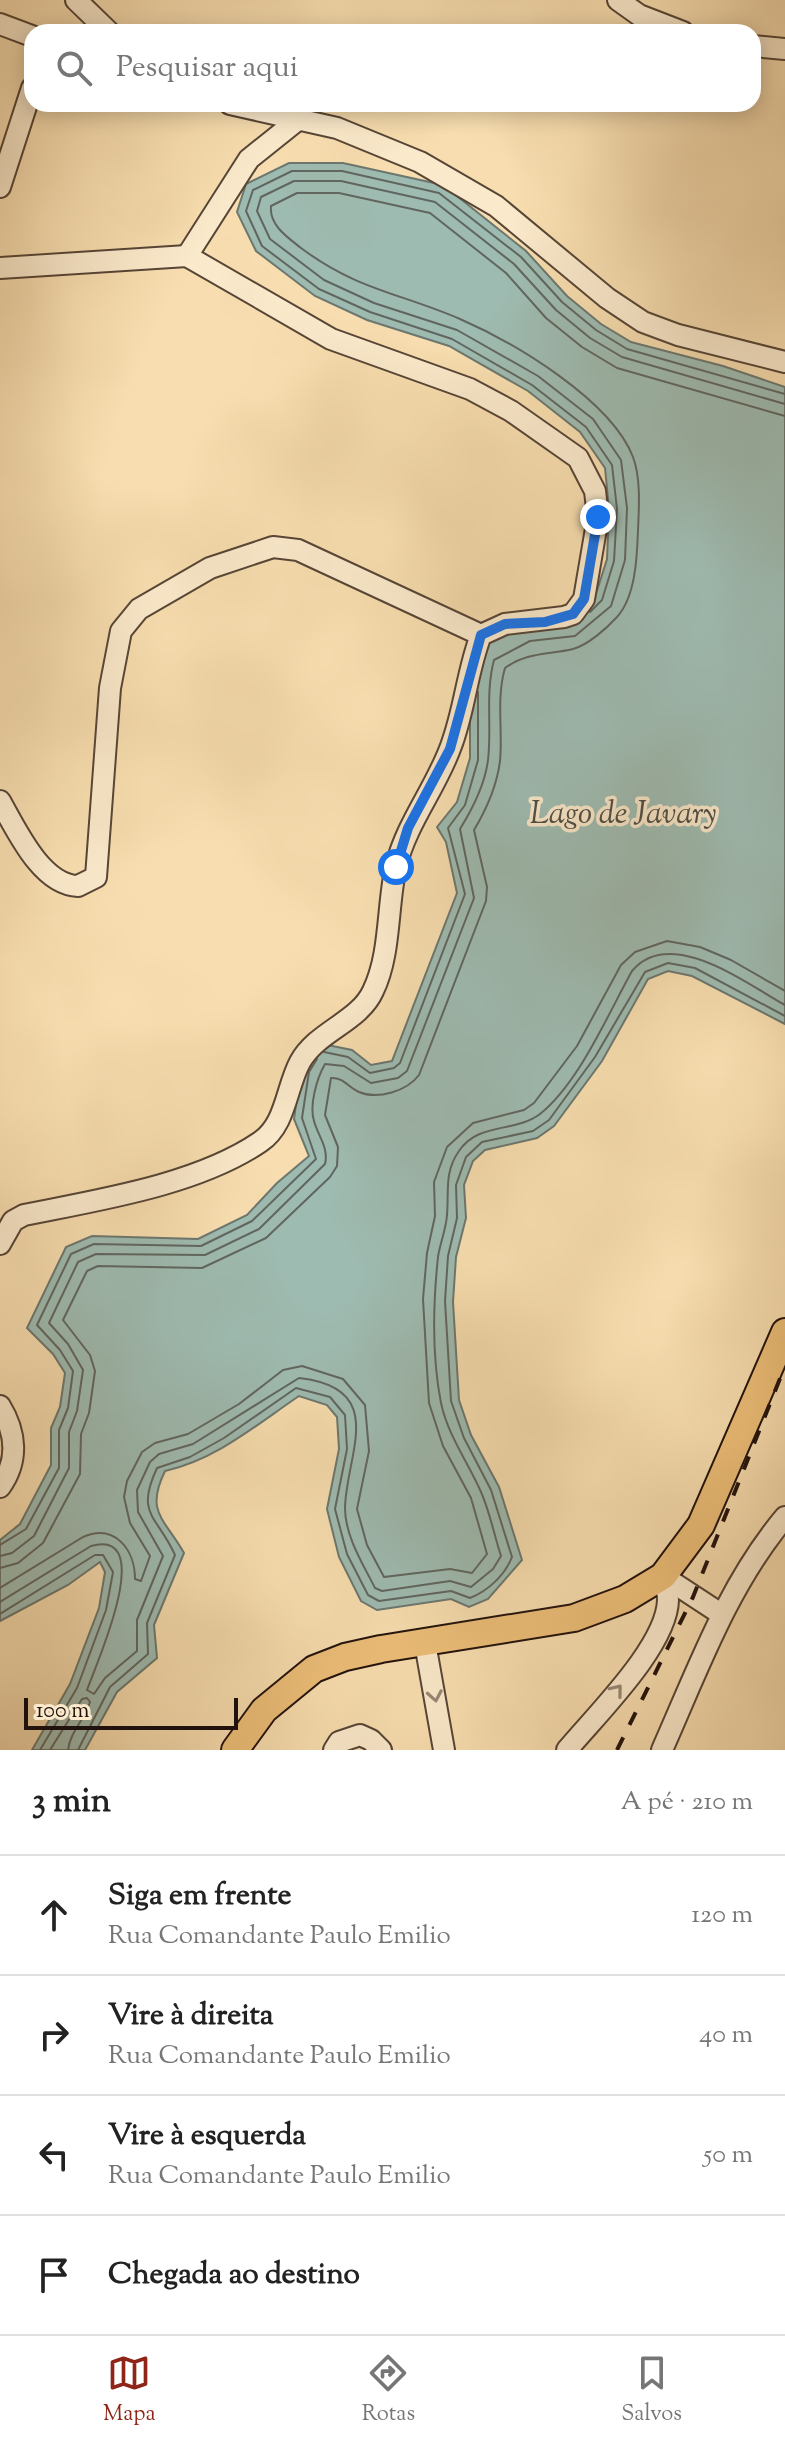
<!DOCTYPE html>
<html lang="pt">
<meta charset="utf-8">
<style>
:root{--surface:#fff;--page:#f2f2f2;--text:#222;--muted:#767676;--line:#e0e0e0;--accent:#8f2418}
body{margin:0;font-family:"Sorts Mill Goudy",serif;background:var(--page);color:var(--text)}
.scale{position:absolute;left:24px;bottom:20px;width:214px;box-sizing:border-box;padding-left:8px;border:4px solid #22120d;border-top:0;font-size:22px;line-height:28px;white-space:nowrap;color:#22120d;-webkit-text-stroke:6px #fae9cb;paint-order:stroke}
.stop{position:absolute;width:24px;height:24px;margin:-18px;border:6px solid #1a73e8;border-radius:50%;background:#fff}
.stop.end{background:#1a73e8;border-color:#fff;box-shadow:0 2px 8px #0008}
.list{margin:0;padding:0;list-style:none}
h2{display:flex;justify-content:space-between;align-items:center;height:104px;margin:0;padding:0 32px;font-size:34px}
h2 small{font-size:26px;font-weight:400;color:var(--muted)}
.list li{display:grid;grid-template-columns:52px 1fr auto;gap:24px;align-items:center;box-sizing:border-box;height:120px;padding:0 32px;border-top:2px solid var(--line)}
.list b{display:block;font-size:30px;white-space:nowrap}
.list p{margin:0;font-size:26px;white-space:nowrap;color:var(--muted)}
.list em{font-size:26px;font-style:normal;color:var(--muted)}
.icon{flex:none;width:44px;height:44px;fill:none;stroke:currentColor;stroke-width:2;stroke-linecap:round;stroke-linejoin:round}
.map{position:relative;flex:none;width:785px;height:1750px;overflow:hidden}
.search{position:absolute;background:var(--surface);box-shadow:0 4px 20px #0003;left:24px;right:24px;top:24px;height:88px;display:flex;align-items:center;gap:20px;box-sizing:border-box;padding:0 28px;border-radius:24px;color:var(--muted);font-size:30px}
.sheet{height:584px;background:var(--surface)}
nav{display:flex;justify-content:space-around;align-items:center;box-sizing:border-box;height:112px;border-top:2px solid var(--line);background:var(--surface);font-size:22px;color:var(--muted)}
nav a{display:grid;justify-items:center;gap:4px}
nav .on{color:var(--accent)}
.map>svg:first-child{display:block}
</style>
<div class="map">
<svg width="785" height="1750" viewBox="0 0 785 1750">
<rect width="100%" height="100%" fill="#f7ddaf"/>
<filter id="stains"><feTurbulence type="fractalNoise" baseFrequency=".0025" numOctaves="4"/><feColorMatrix values="0 0 0 0 .2 0 0 0 0 .09 0 0 0 0 .02 0 0 0 .5 -.17"/></filter>
<radialGradient id="worn" r=".72"><stop offset=".6" stop-color="#630" stop-opacity="0"/><stop offset="1" stop-color="#630" stop-opacity=".3"/></radialGradient>
<path fill="#9ebbb1" stroke="#6c776f" stroke-width="2" d="M289,163H343L443,185L526,251L567,296L601,324L631,342L723,366L785,387V1024L692,976L668,971L648,979L602,1061L554,1126L537,1138L485,1150L473,1161L464,1185L466,1218L456,1257L453,1302L459,1400L471,1435L499,1487L522,1560L488,1599L469,1607L451,1599L377,1610L361,1601L339,1557L327,1509L339,1449L337,1417L327,1405L299,1396C256,1425 217,1459 165,1471C145,1512 164,1518 184,1553L154,1625L157,1658L117,1692L85,1750H32L70,1684L99,1608L105,1572L100,1562L68,1585L0,1621V1540L20,1524L51,1465V1428L60,1407L65,1373L53,1354L27,1328L66,1247L92,1236L198,1239L247,1215L277,1183L309,1156L294,1119L301,1069L318,1043L352,1050L371,1065L392,1061L457,893L446,842L437,827L457,802L470,758V681L480,646L525,624L567,619L595,597L607,559L609,509L605,468L580,432L528,391L449,346L367,320L315,296L256,251L237,212L246,184Z"/>
<g fill="none" stroke-linecap="round" stroke-linejoin="round">
<g stroke="#60665f" stroke-width="2">
<polyline points="590,612 602,600 614,561 617,509 612,465 586,427 532,385 452,339 370,312 319,289 262,246 246,211 253,190 292,171 342,171 439,193 521,257 562,302 596,330 627,349 785,394"/>
<polyline points="324,1052 348,1057 370,1073 394,1068 400,1063 465,894 448,828 465,805 478,760 478,692"/>
<polyline points="0,1545 26,1529 59,1468 59,1430 68,1408 73,1371 60,1350 37,1325 71,1254 94,1244 201,1246 252,1221 316,1159 302,1118 309,1072 317,1059"/>
<path d="M0,1556L12,1553L34,1536L69,1468V1432L77,1411L83,1370L68,1344L49,1323L78,1262L96,1254L205,1255L259,1229L325,1164C329,1148 318,1136 314,1121C309,1105 317,1078 325,1064L344,1066L371,1083L398,1078L407,1071L474,898L460,829C473,808 485,785 488,760C492,726 485,694 494,660L530,641L575,636L611,606L625,560L627,508L621,460L593,419L538,376L457,330L374,303L324,280L270,239L257,211L261,197L294,181H341L435,202L514,264L556,310L590,338L622,357L785,404"/>
<path d="M0,1568L18,1563L43,1543L80,1474L81,1434L89,1413L95,1371L90,1355L63,1320L87,1271L98,1266L202,1268L266,1238L330,1177L337,1166L338,1147L325,1115L331,1078C343,1077 348,1087 359,1092C378,1100 407,1091 419,1075L486,901L487,887L474,830C486,810 497,785 500,761C503,730 496,699 505,668C527,652 548,655 573,649C588,645 607,628 617,617C636,596 637,556 638,530C639,508 641,478 633,457C611,400 515,343 460,319C400,293 357,290 301,248C287,237 269,225 271,206L297,193H339L430,213L506,273L546,318L582,347L617,368L785,416"/>
<path d="M0,1588L83,1537C115,1523 135,1550 135,1579L141,1581L150,1556L130,1523L124,1497L127,1481L142,1452L155,1443L188,1434L239,1404L283,1370L302,1366L343,1379L365,1405L369,1451L357,1509L367,1545L384,1577L450,1569L472,1573L487,1554L471,1498L443,1446L429,1403L423,1299L427,1253L435,1216L434,1182L447,1147L473,1123L524,1110L534,1103L577,1046L621,965L635,952L667,941L700,947L731,960L785,991"/>
<path d="M0,1602L91,1546C159,1527 94,1669 87,1690L94,1694L105,1678L137,1651V1620L163,1556L138,1512L137,1490L150,1462L159,1454L193,1444L299,1378C389,1388 346,1454 345,1508C345,1536 363,1564 375,1588L382,1591L450,1581L471,1587L493,1569L501,1556C494,1535 490,1512 481,1492C468,1462 448,1436 441,1403C432,1357 433,1304 438,1257C440,1243 446,1230 447,1215C449,1192 444,1172 459,1151C478,1122 515,1133 540,1114C579,1083 608,1014 632,971C670,925 747,984 785,1005"/>
<polyline points="0,1614 95,1555 103,1555 113,1572 106,1610 77,1688 40,1750"/>
<path d="M50,1750L82,1699L87,1698L90,1702C85,1719 70,1732 68,1750"/>
<path d="M78,1750L110,1687L148,1654L147,1623L175,1555C157,1515 135,1515 157,1468L190,1457L224,1438L296,1388L330,1397L345,1415L347,1449L335,1509L347,1554L368,1595L379,1601L451,1591L470,1598C488,1591 505,1575 512,1557L491,1490L464,1438L451,1401L445,1301L448,1256L457,1218L456,1185L466,1157L482,1142L533,1131L549,1120L595,1057L645,972L668,963L695,968L785,1016"/>
</g>
<defs>
<g id="minor">
<polyline points="76,0 109,32"/>
<polyline points="618,0 639,15 683,32"/>
<polyline points="0,24 32,36"/>
<polyline points="753,46 785,49"/>
<polyline points="230,104 337,128 420,162 496,206 607,298 643,322 678,335 785,362"/>
<polyline points="0,187 32,88"/>
<polyline points="0,268 187,256"/>
<path d="M0,801C16,829 41,885 78,886L96,877L110,688L121,631L139,609L210,568L273,547L298,550L481,635"/>
<path d="M0,1244L13,1221L24,1215C98,1200 197,1185 260,1142C286,1125 286,1088 300,1062C317,1031 359,1022 373,991C391,954 387,906 396,866C407,822 436,788 451,746C465,709 467,671 481,635L505,624L564,617L573,614L584,599L598,517L595,491L578,458L511,411L470,389L331,339L187,256L249,159L299,119"/>
<path d="M0,1406C16,1432 19,1461 0,1487"/>
<polyline points="663,1576 721,1614"/>
<polyline points="425,1643 444,1750"/>
<polyline points="334,1750 339,1742 360,1735 371,1740 381,1750"/>
<path d="M567,1750C596,1715 667,1646 668,1600C668,1593 665,1583 663,1576"/>
<path d="M662,1750C698,1669 728,1585 785,1517"/>
</g>
<polyline id="major" points="235,1750 264,1710 314,1669 345,1657 381,1649 574,1618 625,1599 663,1576 701,1525 785,1332"/>
</defs>
<use href="#minor" stroke="#574536" stroke-width="24"/>
<use href="#major" stroke="#22120d" stroke-width="30"/>
<use href="#minor" stroke="#fae9cb" stroke-width="20"/>
<use href="#major" stroke="#ecbe78" stroke-width="26"/>
<polyline stroke="#22120d" stroke-width="4" stroke-dasharray="14 14" stroke-linecap="butt" points="617,1750 693,1597 785,1366"/>
</g>
<defs><path id="oneway-chevron" d="M-2-3.5L2.5 0L-2 3.5" fill="none" stroke-width="1.6" stroke-linecap="round" stroke-linejoin="round" transform="scale(2)"/></defs>
<g stroke="#998876">
<use href="#oneway-chevron" transform="translate(617 1690) rotate(-51)"/>
<use href="#oneway-chevron" transform="translate(435 1696) rotate(80)"/>
</g>
<g fill="none" stroke-linecap="round" stroke-linejoin="round">
<polyline stroke="#1a73e8" stroke-width="10" points="396,867 408,828 450,749 481,635 505,624 545,622 573,614 584,599 598,517"/>
</g>
<g text-anchor="middle" dominant-baseline="central" stroke-width="7" stroke-linejoin="round" paint-order="stroke">
<g font-size="32" font-style="italic" fill="#4d4d46" stroke="#fae9cb">
<text x="623" y="815">Lago de Javary</text>
</g>
</g>
<rect width="100%" height="100%" filter="url(#stains)"/>
<rect width="100%" height="100%" fill="url(#worn)"/>
</svg>
<div class="scale">100 m</div>
<div class="stop" style="left:396px;top:867px"></div>
<div class="stop end" style="left:598px;top:517px"></div>
<div class="search"><svg class="icon" aria-label="search" viewBox="0 0 24 24"><circle cx="10" cy="10" r="6"/><path d="M15 15l6 6"/></svg>Pesquisar aqui</div>
</div>
<section class="sheet">
<h2>3 min<small>A pé · 210 m</small></h2>
<ul class="list">
<li><svg class="icon" aria-label="ahead" viewBox="0 0 24 24"><path d="M12 20V5M6 11l6-6 6 6"/></svg><div><b>Siga em frente</b><p>Rua Comandante Paulo Emilio</p></div><em>120 m</em></li>
<li><svg class="icon" aria-label="right" viewBox="0 0 24 24"><path d="M7 20v-9h11M14 6l5 5-5 5"/></svg><div><b>Vire à direita</b><p>Rua Comandante Paulo Emilio</p></div><em>40 m</em></li>
<li><svg class="icon" aria-label="left" viewBox="0 0 24 24"><path d="M17 20v-9H6M10 6l-5 5 5 5"/></svg><div><b>Vire à esquerda</b><p>Rua Comandante Paulo Emilio</p></div><em>50 m</em></li>
<li><svg class="icon" aria-label="arrive" viewBox="0 0 24 24"><path d="M6 21V4h12l-3 4 3 4H6"/></svg><div><b>Chegada ao destino</b></div></li>
</ul>
</section>
<nav>
<a class="on"><svg class="icon" aria-label="map" viewBox="0 0 24 24"><path d="M3 6l6-2 6 2 6-2v14l-6 2-6-2-6 2zM9 4v14M15 6v14"/></svg>Mapa</a>
<a><svg class="icon" aria-label="directions" viewBox="0 0 24 24"><path d="M12 3l9 9-9 9-9-9zM9 14v-3h6M13 9l2 2-2 2"/></svg>Rotas</a>
<a><svg class="icon" aria-label="saved" viewBox="0 0 24 24"><path d="M7 4h10v16l-5-4-5 4z"/></svg>Salvos</a>
</nav>
